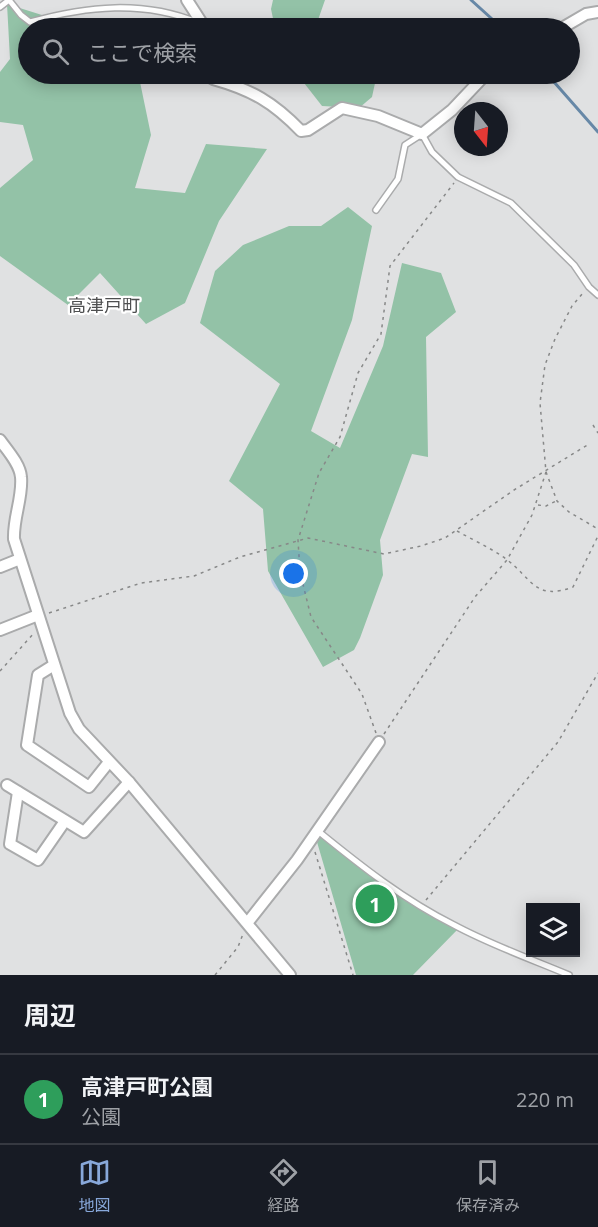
<!DOCTYPE html>
<html lang="ja">
<meta charset="utf-8">
<style>
:root{--surface:#171b24;--page:#20242c;--text:#f1f3f6;--muted:#9ea1a6;--line:#363941;--accent:#88a8da}
body{margin:0;font-family:"Open Sans","Noto Sans JP",sans-serif;background:var(--page);color:var(--text)}
.controls{position:absolute;right:18px;bottom:18px;display:grid;overflow:hidden;border-radius:0px;box-shadow:0 3px 15px #0003}
.controls button{width:54px;height:54px;display:grid;place-items:center;padding:0;border:0;border-bottom:2px solid var(--line);background:var(--surface);color:var(--text);font:30px sans-serif}
.compass{position:absolute;left:454px;top:102px;width:54px;height:54px;border-radius:50%;background:var(--surface);box-shadow:0 3px 15px #0003;rotate:163deg}
.you{position:absolute;left:294px;top:574px;width:21px;height:21px;margin:-15px;border:4px solid #fff;border-radius:50%;background:#1a73e8;box-shadow:0 0 0 9px #1a73e833}
.badge{display:grid;place-items:center;width:39px;height:39px;border-radius:50%;background:var(--accent);color:#fff;font-size:20px;font-weight:700}
.pin{position:absolute;translate:-50% -50%;border:3px solid #fff;box-shadow:0 2px 6px #0006}
.list{margin:0;padding:0;list-style:none}
h2{display:flex;justify-content:space-between;align-items:center;height:78px;margin:0;padding:0 24px;font-size:26px}
h2 small{font-size:20px;font-weight:400;color:var(--muted)}
.list li{display:grid;grid-template-columns:39px 1fr auto;gap:18px;align-items:center;box-sizing:border-box;height:90px;padding:0 24px;border-top:2px solid var(--line)}
.list b{display:block;font-size:22px;white-space:nowrap}
.list p{margin:0;font-size:20px;white-space:nowrap;color:var(--muted)}
.list em{font-size:20px;font-style:normal;color:var(--muted)}
.icon{flex:none;width:33px;height:33px;fill:none;stroke:currentColor;stroke-width:2;stroke-linecap:round;stroke-linejoin:round}
.map{position:relative;flex:none;width:598px;height:975px;overflow:hidden}
.search{position:absolute;background:var(--surface);box-shadow:0 3px 15px #0003;left:18px;right:18px;top:18px;height:66px;display:flex;align-items:center;gap:15px;box-sizing:border-box;padding:0 21px;border-radius:33px;color:var(--muted);font-size:22px}
.sheet{height:168px;background:var(--surface)}
nav{display:flex;justify-content:space-around;align-items:center;box-sizing:border-box;height:84px;border-top:2px solid var(--line);background:var(--surface);font-size:16px;color:var(--muted)}
nav a{display:grid;justify-items:center;gap:3px}
nav .on{color:var(--accent)}
.map>svg:first-child{display:block}
</style>
<div class="map">
<svg width="598" height="975" viewBox="0 0 598 975">
<rect width="100%" height="100%" fill="#e0e1e2"/>
<g fill="#93c2a7">
<polygon points="273,0 325,0 318,20 340,28 275,28 271,9"/>
<polygon points="7,4 80,27 28,28 28,74 122,74 140,82 151,135 135,188 185,193 206,144 267,149 219,221 185,303 146,324 100,273 68,305 0,256 0,188 33,160 23,125 0,122 0,72 10,59"/>
<polygon points="297,74 377,74 372,97 359,108 322,106"/>
<polygon points="348,207 372,226 352,320 311,431 340,448 383,346 402,263 441,273 456,312 426,337 428,457 412,454 380,540 383,575 360,638 354,650 323,667 268,571 263,509 229,481 280,384 200,323 215,271 243,245 289,226 321,226"/>
<polygon points="322,835 375,879 458,929 413,975 356,975 317,842"/>
</g>
<g fill="none" stroke-linecap="round" stroke-linejoin="round">
<g stroke="#6788a7" stroke-width="3">
<polyline points="471,0 502,28"/>
<polyline points="547,74 598,132"/>
</g>
<defs>
<g id="service">
<path d="M9,0L21,15L30,22C87,6 143,0 199,23"/>
<polyline points="0,7 9,0"/>
<polyline points="376,210 398,179 405,145 422,134 432,152 458,177 511,203 574,265 589,287 598,295"/>
<path d="M318,831C361,866 404,900 454,925C491,945 531,959 569,975"/>
</g>
<g id="minor">
<polyline points="187,0 205,28"/>
<polyline points="562,28 586,14 598,12"/>
<path d="M210,74L213,79C252,90 273,102 301,131L308,130L342,108L378,116L422,134L452,110L486,74"/>
<path d="M0,440C7,450 20,464 21,477C23,497 13,518 14,539L70,713L79,729L129,782L290,975"/>
<polyline points="0,567 20,559"/>
<polyline points="0,630 38,615"/>
<polyline points="54,665 38,675 27,745 89,787 109,762"/>
<polyline points="7,785 84,832 129,782"/>
<polyline points="18,792 10,844 38,860 65,821"/>
<polyline points="248,922 297,860 379,742"/>
</g>
</defs>
<use href="#service" stroke="#aaabac" stroke-width="8"/>
<use href="#minor" stroke="#aaabac" stroke-width="14"/>
<g stroke="#878888" stroke-width="1.5" stroke-dasharray="3 4.5" stroke-linecap="butt">
<polyline points="593,425 598,433"/>
<polyline points="546,472 557,501 569,512 598,529"/>
<polyline points="538,505 546,506 556,501"/>
<path d="M457,531C473,540 491,548 506,559C533,579 534,601 573,587L598,536"/>
<polyline points="49,613 141,583 194,576 240,557 308,538 384,554 421,546 445,538 514,490 589,444"/>
<polyline points="0,671 34,633"/>
<polyline points="376,733 362,694 311,617 300,572 298,540 319,473 340,437 358,373 381,334 390,266 454,183"/>
<polyline points="384,734 475,597 507,560 532,515 546,472 540,403 545,365 555,339 572,306 583,293"/>
<polyline points="315,852 353,975"/>
<polyline points="426,900 558,742 598,673"/>
<polyline points="215,975 238,947 243,934"/>
</g>
<use href="#service" stroke="#fff" stroke-width="5"/>
<use href="#minor" stroke="#fff" stroke-width="10"/>
</g>
<g text-anchor="middle" dominant-baseline="central" stroke-width="4.5" stroke-linejoin="round" paint-order="stroke">
<g font-size="18" fill="#4e4f50" stroke="#fff">
<text x="104" y="305">高津戸町</text>
</g>
</g>
</svg>
<div class="controls">
<button><svg class="icon" aria-label="layers" viewBox="0 0 24 24"><path d="M12 4l9 5-9 5-9-5zM3 14l9 5 9-5"/></svg></button>
</div>
<svg class="compass" viewBox="-18 -18 36 36"><path d="M0-13l5 13h-10z" fill="#e53935"/><path d="M0 13l5-13h-10z" fill="#9ea1a6"/></svg>
<div class="you"></div>
<div class="pin badge" style="left:375px;top:904px;background:#2e9e5b">1</div>
<div class="search"><svg class="icon" aria-label="search" viewBox="0 0 24 24"><circle cx="10" cy="10" r="6"/><path d="M15 15l6 6"/></svg>ここで検索</div>
</div>
<section class="sheet">
<h2>周辺<small></small></h2>
<ul class="list">
<li><span class="badge" style="background:#2e9e5b">1</span><div><b>高津戸町公園</b><p>公園</p></div><em>220 m</em></li>
</ul>
</section>
<nav>
<a class="on"><svg class="icon" aria-label="map" viewBox="0 0 24 24"><path d="M3 6l6-2 6 2 6-2v14l-6 2-6-2-6 2zM9 4v14M15 6v14"/></svg>地図</a>
<a><svg class="icon" aria-label="directions" viewBox="0 0 24 24"><path d="M12 3l9 9-9 9-9-9zM9 14v-3h6M13 9l2 2-2 2"/></svg>経路</a>
<a><svg class="icon" aria-label="saved" viewBox="0 0 24 24"><path d="M7 4h10v16l-5-4-5 4z"/></svg>保存済み</a>
</nav>
